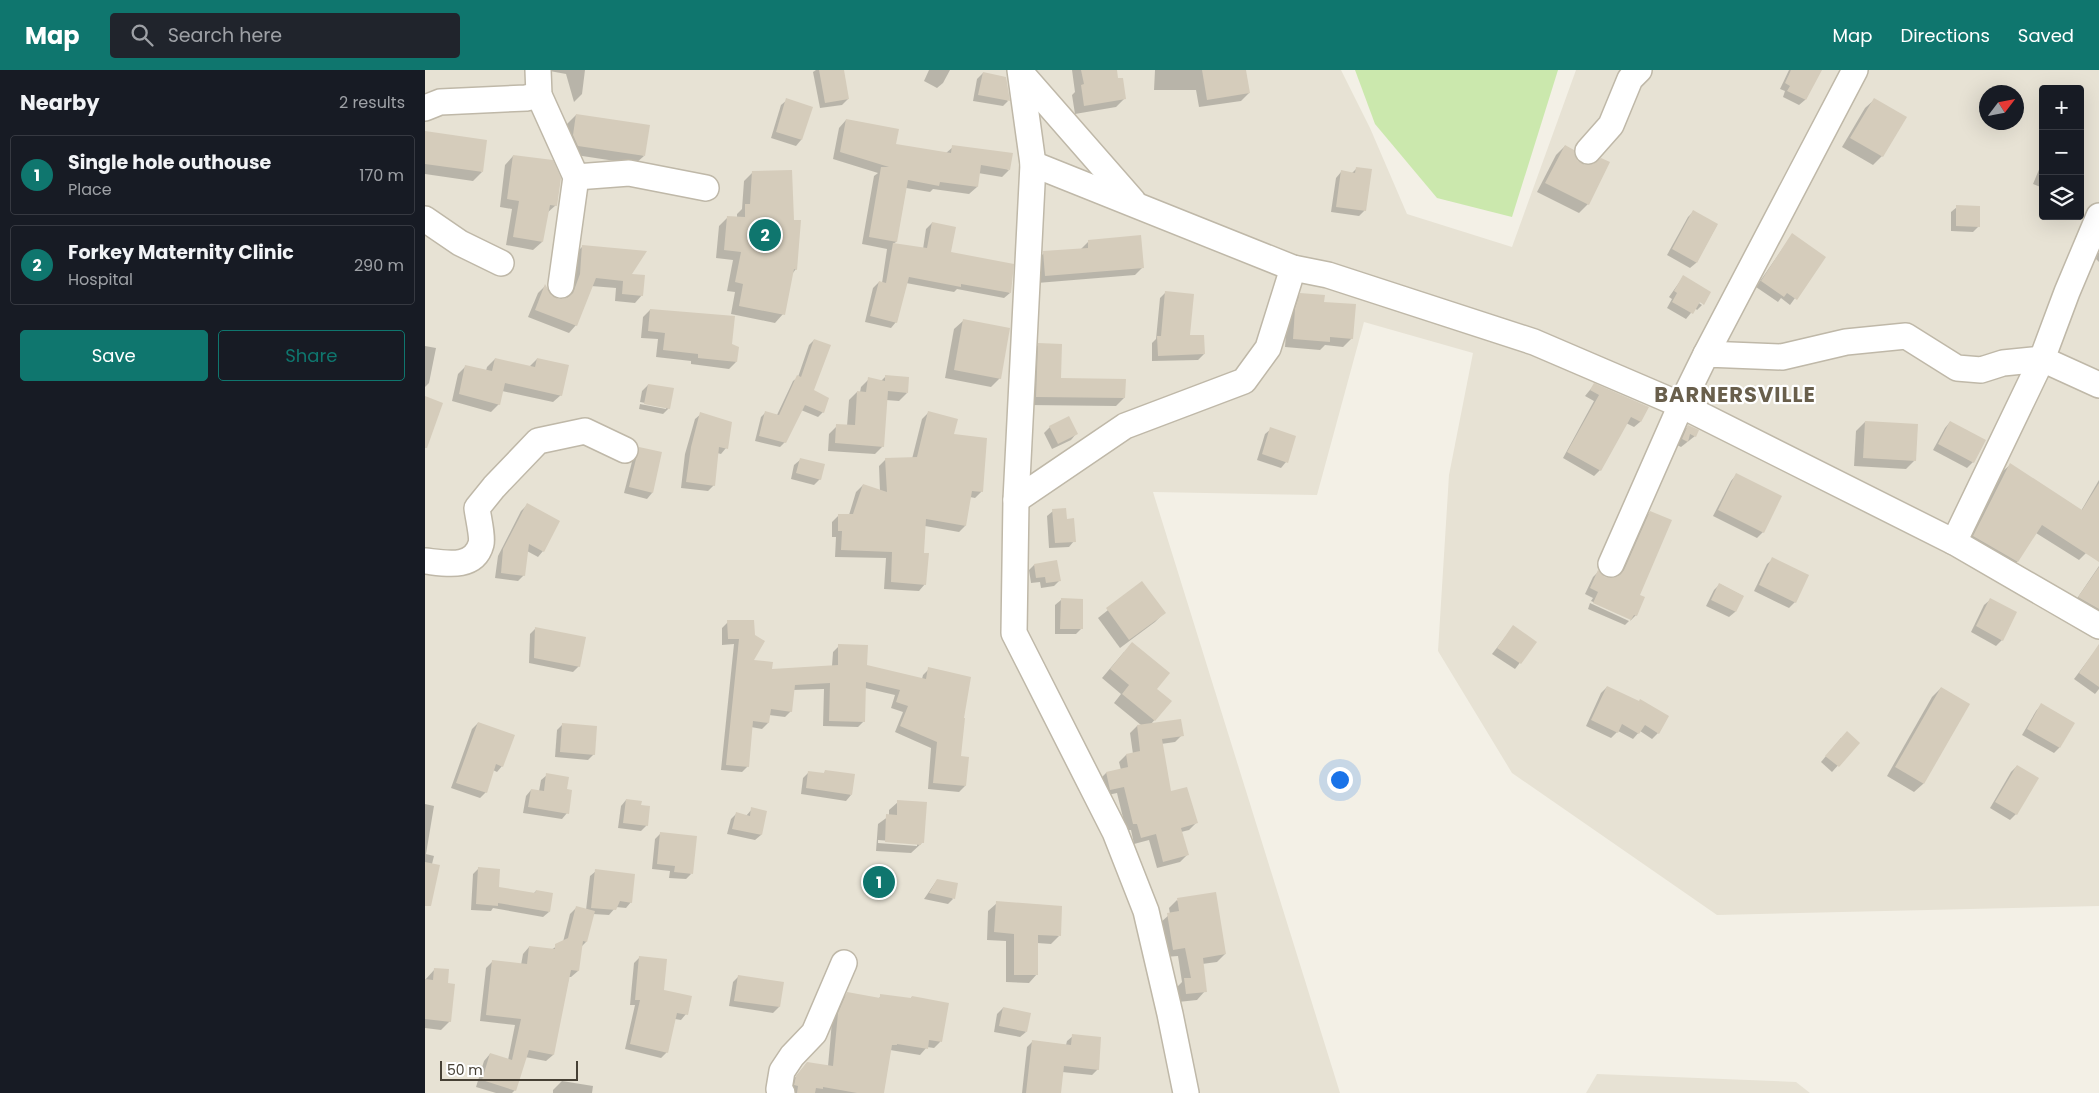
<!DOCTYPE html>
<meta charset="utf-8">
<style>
:root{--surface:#171b24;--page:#20242c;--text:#f1f3f6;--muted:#9ea1a6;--line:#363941;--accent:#0f766e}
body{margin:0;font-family:Poppins,sans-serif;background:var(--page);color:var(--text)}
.controls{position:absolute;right:15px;top:15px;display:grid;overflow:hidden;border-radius:5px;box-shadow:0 5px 20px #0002}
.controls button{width:45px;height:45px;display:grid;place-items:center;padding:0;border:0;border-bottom:1px solid var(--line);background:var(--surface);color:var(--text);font:25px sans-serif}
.compass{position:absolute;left:1554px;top:15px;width:45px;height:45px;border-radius:50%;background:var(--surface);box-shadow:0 5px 20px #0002;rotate:58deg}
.scale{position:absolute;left:15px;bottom:12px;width:138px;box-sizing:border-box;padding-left:5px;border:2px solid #464035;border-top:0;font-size:14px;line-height:18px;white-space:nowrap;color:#464035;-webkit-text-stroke:4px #fff;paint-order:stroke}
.you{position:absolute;left:914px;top:709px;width:18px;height:18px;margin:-12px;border:4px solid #fff;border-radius:50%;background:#1a73e8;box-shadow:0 0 0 8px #1a73e833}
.badge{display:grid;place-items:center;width:32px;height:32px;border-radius:50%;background:var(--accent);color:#fff;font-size:16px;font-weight:700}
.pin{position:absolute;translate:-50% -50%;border:2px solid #fff;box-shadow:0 1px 5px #0006}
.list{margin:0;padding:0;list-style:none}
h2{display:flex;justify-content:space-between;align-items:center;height:65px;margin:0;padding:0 20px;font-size:21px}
h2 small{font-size:16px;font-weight:400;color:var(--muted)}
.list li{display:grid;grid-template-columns:32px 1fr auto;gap:15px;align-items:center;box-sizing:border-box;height:80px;margin:0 10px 10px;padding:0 10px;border:1px solid var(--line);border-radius:5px}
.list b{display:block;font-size:19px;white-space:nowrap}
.list p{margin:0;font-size:16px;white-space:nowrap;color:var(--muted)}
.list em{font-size:16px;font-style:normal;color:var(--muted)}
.actions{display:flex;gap:10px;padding:15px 20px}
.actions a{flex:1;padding:11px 0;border:1px solid var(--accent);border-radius:5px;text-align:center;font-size:18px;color:var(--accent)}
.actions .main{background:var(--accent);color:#fff}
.icon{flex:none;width:28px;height:28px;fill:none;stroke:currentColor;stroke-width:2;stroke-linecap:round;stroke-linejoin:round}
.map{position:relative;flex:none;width:1674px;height:1023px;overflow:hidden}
header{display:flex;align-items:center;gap:30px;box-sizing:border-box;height:70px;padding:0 25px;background:var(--accent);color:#fff}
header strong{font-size:24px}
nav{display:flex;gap:28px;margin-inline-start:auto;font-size:18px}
.search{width:350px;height:45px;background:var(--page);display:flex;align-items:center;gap:12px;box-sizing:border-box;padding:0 18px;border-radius:5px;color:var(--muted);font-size:19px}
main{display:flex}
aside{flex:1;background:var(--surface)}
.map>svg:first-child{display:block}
</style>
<header>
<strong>Map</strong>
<div class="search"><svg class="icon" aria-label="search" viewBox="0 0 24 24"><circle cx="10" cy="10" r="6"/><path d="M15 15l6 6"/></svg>Search here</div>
<nav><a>Map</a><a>Directions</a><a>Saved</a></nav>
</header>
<main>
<aside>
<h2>Nearby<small>2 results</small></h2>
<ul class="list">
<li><span class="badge">1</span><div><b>Single hole outhouse</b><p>Place</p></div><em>170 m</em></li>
<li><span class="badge">2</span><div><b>Forkey Maternity Clinic</b><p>Hospital</p></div><em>290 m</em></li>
</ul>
<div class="actions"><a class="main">Save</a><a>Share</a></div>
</aside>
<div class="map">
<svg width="1674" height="1023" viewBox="0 0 1674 1023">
<rect width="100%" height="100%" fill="#f3f0e6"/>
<g fill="#e7e2d4" fill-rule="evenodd">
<path d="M0,0H916L945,58L982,144L1087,177L1151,0H1674V836L1292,845L1087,703L1013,581L1024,405L1048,283L939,252L892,425L728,422L915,1023H0ZM1618,19H1655V146H1618ZM1562,22H1592V52H1562Z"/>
<polygon points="1172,1004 1371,1012 1385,1023 1161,1023"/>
</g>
<polygon fill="#cbe8ad" points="930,0 1133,0 1087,147 1012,128 950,54"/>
<g fill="#0003" fill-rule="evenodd">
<polygon points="119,0 160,0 157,24 149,32 141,4"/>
<polygon points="391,0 418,0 423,29 417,35 395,38 388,2"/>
<polygon points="504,0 525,0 518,13 512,18 499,11"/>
<polygon points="647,0 691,0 692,10 700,28 691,37 650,44 647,25 650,22"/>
<polygon points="730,0 820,0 824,23 816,31 774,37 771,20 729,20"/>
<polygon points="1364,0 1395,1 1380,30 1374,35 1358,27 1360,21 1355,19"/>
<polygon points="558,3 583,31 578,36 548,31 552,9"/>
<polygon points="362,30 386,37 376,70 371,76 346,68 356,35"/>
<polygon points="1449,30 1457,86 1448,95 1417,77 1440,38"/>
<polygon points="151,45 219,86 210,94 144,84 139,74 142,54"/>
<polygon points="421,50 470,75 521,83 528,77 584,100 577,107 553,103 552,117 544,124 508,119 505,122 481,118 471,172 468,174 498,179 501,159 507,153 525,183 585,223 579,228 532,219 529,222 481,213 471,252 466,258 440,252 448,218 454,212 457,213 462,179 437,174 449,106 453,103 408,89 414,58"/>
<polygon points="0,62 57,102 48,111 0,104"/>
<polygon points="1140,76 1163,134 1154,143 1112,122 1131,85"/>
<polygon points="88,86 131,135 122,143 117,172 108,180 81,175 87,139 75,137 80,95"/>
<polygon points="1618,90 1618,118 1608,114"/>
<polygon points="932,98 940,140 934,146 906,142 911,108 916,102 927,103"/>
<polygon points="328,102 371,199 367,204 358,244 350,253 306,244 310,222 302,221 308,190 291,188 294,156 303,147 312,148 312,144 317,139 319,111"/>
<polygon points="1532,137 1554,156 1548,162 1526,161 1526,142"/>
<polygon points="1268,142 1292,155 1271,193 1265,198 1242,185 1263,147"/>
<polygon points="1367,165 1399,188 1365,235 1356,228 1353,232 1331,217"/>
<polygon points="663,172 718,197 710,205 612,213 611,191 619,183 655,180"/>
<polygon points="158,176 205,205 217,225 210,233 190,231 191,218 166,216 151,255 144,263 103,247 113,223 120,216 126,227 133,230 142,228 148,213 150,184"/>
<polygon points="1673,183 1674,183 1674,192 1671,189"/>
<polygon points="1258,207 1278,233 1269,230 1277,235 1272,240 1270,238 1261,249 1242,238 1247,229 1244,227"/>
<polygon points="741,222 763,267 779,284 773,290 727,291 727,273 731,269 735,228"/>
<polygon points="876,224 897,233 927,268 918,277 900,275 895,280 860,277 862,248 867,233"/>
<polygon points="225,240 306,275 311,292 304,299 266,294 266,291 231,287 233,269 216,268 218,247"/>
<polygon points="538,251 575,308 566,317 520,308 529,259"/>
<polygon points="389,270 387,321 398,342 393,347 376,340 360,372 355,377 330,371 336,347 340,343 352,345 368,311 373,307 384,275"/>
<polygon points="614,274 635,309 699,328 691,336 603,335 606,283"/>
<polygon points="0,276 11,278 4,313 0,317"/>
<polygon points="70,289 104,297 112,289 136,325 128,332 77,321 74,334 66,342 27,331 33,304 41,296 61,301 62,297"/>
<polygon points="461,306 482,323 474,331 461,330 458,376 450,384 403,381 404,364 412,356 422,356 424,330 432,322 435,322 436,317 444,309 456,311"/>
<polygon points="223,315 244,338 238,344 214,339 215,334 241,339 241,337 215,332 217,321"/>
<polygon points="1169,315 1222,338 1215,352 1209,357 1201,353 1175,400 1169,406 1138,388 1169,331 1160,326"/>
<polygon points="503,343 528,365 557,421 550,428 545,427 540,456 534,462 500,456 498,484 500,514 494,521 459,519 461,488 410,487 411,467 407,467 407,452 414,445 424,445 431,422 438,415 455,421 454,396 461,389 487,389 497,349"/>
<polygon points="276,344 301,378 296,384 292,383 289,415 283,421 256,418 260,384 270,349"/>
<polygon points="1440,352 1490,390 1481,399 1429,396 1431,361"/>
<polygon points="1525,352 1559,370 1548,392 1542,398 1508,380 1520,358"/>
<polygon points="1263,356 1270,366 1256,377 1252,375 1258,362"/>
<polygon points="625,357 651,364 646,370 627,379 619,363"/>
<polygon points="846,359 861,392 856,398 832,390 840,364"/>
<polygon points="214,379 236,383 227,423 222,429 199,423 209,384"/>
<polygon points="375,390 395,409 389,415 366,409 369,395"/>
<polygon points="1585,395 1656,441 1674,410 1674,461 1661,483 1654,490 1611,463 1592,492 1585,499 1542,473 1578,401"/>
<polygon points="1311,405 1338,462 1332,468 1288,446 1306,411"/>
<polygon points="102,435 118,481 113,487 102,481 99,505 93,511 70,508 73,486 96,441"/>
<polygon points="628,441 641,450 649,471 644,477 624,478 622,446"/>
<polygon points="1225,442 1211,545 1205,551 1206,549 1166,531 1168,528 1160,524 1168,507 1173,502 1180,508 1188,509 1194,507 1220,448"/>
<polygon points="1348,489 1370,532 1364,538 1329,521 1342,494"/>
<polygon points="609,495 634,511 629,516 616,518 615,512 606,513 604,500"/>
<polygon points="1674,496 1674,548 1649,533"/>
<polygon points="717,513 739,543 730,552 695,578 673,548"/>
<polygon points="1295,514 1318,526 1310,542 1304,547 1281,536 1289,520"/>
<polygon points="636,530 657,558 651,564 630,564 630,535"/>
<polygon points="1565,530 1577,570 1571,576 1546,562 1559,535"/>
<polygon points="1165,533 1204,551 1200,555 1163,539"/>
<polygon points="328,551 327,591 346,600 407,596 408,582 414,576 441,596 497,609 498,605 504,599 538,649 535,688 540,716 534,722 503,719 506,678 470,662 478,642 466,638 470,625 440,618 439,651 433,657 398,656 399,619 368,620 366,641 360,647 344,645 343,653 337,659 326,657 323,696 317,702 296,700 309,574 297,575 297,558 303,552"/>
<polygon points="1088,557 1110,573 1090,599 1067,584"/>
<polygon points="111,558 154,596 148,602 104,593 105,564"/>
<polygon points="699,582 730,619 745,632 726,654 757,665 750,672 736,674 745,723 771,753 764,760 756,762 762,785 755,792 732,798 724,770 709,774 706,760 701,760 692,723 678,726 674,710 681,703 696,700 694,692 701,685 708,684 705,663 712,656 716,655 689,633 696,624 677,608"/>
<polygon points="1667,585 1674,590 1674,619 1670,624 1649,609"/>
<polygon points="1182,617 1233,663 1227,669 1215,661 1208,669 1193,661 1186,668 1161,656 1176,623"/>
<polygon points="1516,618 1543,634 1498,714 1489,722 1462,706 1507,627"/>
<polygon points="1616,635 1648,654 1634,678 1629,683 1597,665 1611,641"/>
<polygon points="53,653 77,696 72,702 68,700 61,722 55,728 26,718 47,659"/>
<polygon points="138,654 169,684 163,690 130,687 132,660"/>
<polygon points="1416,668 1433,673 1407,702 1396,692"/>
<polygon points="1592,696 1591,744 1585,750 1565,738 1586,702"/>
<polygon points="401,701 426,725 421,731 376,724 378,708 384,702 398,704"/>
<polygon points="122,705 141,720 142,743 137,749 98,743 101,726 106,720 114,721 116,710"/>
<polygon points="201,730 215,736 222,755 216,761 193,758 196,736"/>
<path d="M473,732L498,772L486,783L451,781L453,754L464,746V740ZM453,770L492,773V776L453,773Z"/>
<polygon points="0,734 9,736 1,784 9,786 0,822"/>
<polygon points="327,739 340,742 336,765 330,770 302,764 306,749 311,744 321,746"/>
<polygon points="236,763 266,804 261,809 244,808 245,801 227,799 230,769"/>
<polygon points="54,798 73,818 108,824 111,821 124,842 118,847 68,838 66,841 46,840 48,804"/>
<polygon points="171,801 206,832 201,838 191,837 184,845 168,844 161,872 156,877 153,901 146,907 144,907 128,985 121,991 100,987 90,1020 87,1023 71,1023 51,1017 59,991 65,984 83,990 90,955 55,951 61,898 68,891 96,895 98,884 104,877 126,880 138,872 145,844 152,837 161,840 165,806"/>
<polygon points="512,810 528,829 523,834 499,829"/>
<polygon points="752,830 800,884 792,892 777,894 780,921 772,930 753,932 751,918 757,912 753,886 740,887 735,853 745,844 744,838"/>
<polygon points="572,833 634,866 626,874 612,873 612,904 604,913 581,912 581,871 562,870 563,841"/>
<polygon points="215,887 238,921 261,944 256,950 250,949 242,982 236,988 200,979 210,935 205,935 209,893"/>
<polygon points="10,899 21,914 25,951 16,960 0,958 0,910"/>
<polygon points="313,907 357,913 354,937 348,943 304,936 308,912"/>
<polygon points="422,924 453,929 456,926 485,929 487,927 523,934 515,972 509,978 502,977 495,985 465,980 458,1023 363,1023 365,1014 382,993 403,996 407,951 416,930"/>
<polygon points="578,938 601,962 595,967 569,962 572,944"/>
<polygon points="648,966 673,999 667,1005 637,1002 634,1023 597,1023 602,977 608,971 641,975 642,971"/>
<polygon points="137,1011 168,1016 167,1023 128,1023 128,1020"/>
</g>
<g fill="#d5ccbb">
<polygon points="394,0 419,0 424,29 400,33"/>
<polygon points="656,0 692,0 693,8 698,8 701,29 659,36 656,15 659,14"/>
<polygon points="777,0 821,0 825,23 782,30"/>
<polygon points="1366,0 1397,0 1381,30 1362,21 1365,16 1360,13"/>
<polygon points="558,2 581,7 585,31 553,25"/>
<polygon points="361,28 388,37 377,70 351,62"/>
<polygon points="1449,28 1482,47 1458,87 1425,68"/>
<polygon points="151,44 225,55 220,86 153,76 148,65"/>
<polygon points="421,49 474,59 471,74 526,83 527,75 588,83 585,100 556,95 553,117 515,112 514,116 483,110 472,172 444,167 456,97 464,97 415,82"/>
<polygon points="0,61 62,70 58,102 0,94"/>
<polygon points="1140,75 1149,80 1150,86 1153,91 1160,95 1168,94 1176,88 1185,92 1164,135 1120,113"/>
<polygon points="88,85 128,90 136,108 132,136 125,135 118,172 88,167 94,131 82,129"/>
<polygon points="931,97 947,99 941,141 911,137 916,100 930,103"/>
<polygon points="367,100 369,150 376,150 372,200 369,199 360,245 314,236 318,214 310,212 316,182 299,180 302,146 320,147 320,134 325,134 327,101"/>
<polygon points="1531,135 1555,136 1555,157 1531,156"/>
<polygon points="1268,140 1293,154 1272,193 1247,179"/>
<polygon points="507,152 531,157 526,182 589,194 586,223 536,214 536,217 484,207 472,253 445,246 454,211 461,213 468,173 502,178"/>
<polygon points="1367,163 1401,187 1372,230 1362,223 1359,227 1336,211"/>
<polygon points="716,165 719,198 620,206 618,181 663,178 663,170"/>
<polygon points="157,175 222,181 207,204 220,205 218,226 197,224 198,211 171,208 152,256 110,240 120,214 127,226 134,229 142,228 148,223 155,204"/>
<polygon points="1258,205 1286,222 1279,235 1275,232 1268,244 1247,232 1252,223 1249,221"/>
<polygon points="740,221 769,224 765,265 779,265 780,284 733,286 732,266 736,266"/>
<polygon points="875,223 900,225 899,232 931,234 928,269 905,267 905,272 868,269 870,238"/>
<polygon points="225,239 310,246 307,274 314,277 312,292 273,288 273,284 238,280 240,263 223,261"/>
<polygon points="538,249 585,258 576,309 529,300"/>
<polygon points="389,269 406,275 389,320 404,328 399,343 380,335 361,373 334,366 340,341 354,345 372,305 376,307"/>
<polygon points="613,273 637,274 636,308 701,309 700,328 611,327"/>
<polygon points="70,288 110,297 112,288 144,295 137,326 80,313 75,335 34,324 40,295 67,301"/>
<polygon points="460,305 484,307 483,323 463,321 459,377 410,373 411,354 430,355 432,321 441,322 443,307 460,311"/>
<polygon points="1169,313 1224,337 1216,352 1206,347 1176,401 1142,382 1174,325 1165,320"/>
<polygon points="223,314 249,318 245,339 219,334"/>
<polygon points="0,326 18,333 2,378 0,378"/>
<polygon points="503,341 533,349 529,364 562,368 558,422 547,421 541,456 501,449 499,483 504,483 501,515 466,512 467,482 416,480 417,461 413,461 413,444 428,444 438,414 462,422 460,388 492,387"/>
<polygon points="275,342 307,352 303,379 294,377 290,416 261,412 266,377"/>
<polygon points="644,346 653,364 633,374 624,356"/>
<polygon points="1440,351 1493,354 1491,391 1438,388"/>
<polygon points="1525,351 1561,370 1549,393 1513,374"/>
<polygon points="1263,355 1274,360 1271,367 1265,364 1263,372 1257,369"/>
<polygon points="845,357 871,366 863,393 837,384"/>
<polygon points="214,377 237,382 228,423 204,417"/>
<polygon points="375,388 400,394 396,410 371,403"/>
<polygon points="1585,393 1657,440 1674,413 1674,492 1617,455 1593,492 1548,466"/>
<polygon points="1311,403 1357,426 1339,463 1293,440"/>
<polygon points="102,433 135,451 119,482 104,474 100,506 76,503 78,479"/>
<polygon points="641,438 642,449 649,448 651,472 630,473 627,439"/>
<polygon points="1225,441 1247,450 1215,525 1220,527 1212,546 1209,545 1206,550 1168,533 1173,522 1165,518 1173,500 1180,507 1187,508 1194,506 1199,500"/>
<polygon points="1347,487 1384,505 1371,533 1334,515"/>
<polygon points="632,490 636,511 621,513 620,507 611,508 609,494"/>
<polygon points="1674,497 1674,539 1653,527"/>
<polygon points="717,511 741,543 704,570 681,538"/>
<polygon points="1294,513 1319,526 1311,542 1286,530"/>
<polygon points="636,528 658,529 658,559 635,559"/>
<polygon points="1565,528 1592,542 1578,571 1551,556"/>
<polygon points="302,550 329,550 330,565 340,571 329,590 348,592 347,599 413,595 413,574 443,575 442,595 501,609 503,597 546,607 539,648 540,648 536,686 544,687 541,716 508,713 512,672 475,656 483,636 471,632 475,620 441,612 440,652 404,651 405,613 370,615 367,642 346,639 344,653 328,651 324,697 301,695 314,569 303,569"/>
<polygon points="1088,555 1112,572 1096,594 1072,578"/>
<polygon points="110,557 161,567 155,597 109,588"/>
<polygon points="707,572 745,603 732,619 747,631 730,651 697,624 704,615 685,599"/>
<polygon points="1674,574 1674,617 1654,603"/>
<polygon points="1182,616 1214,631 1215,629 1244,646 1234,664 1220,655 1214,664 1197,654 1193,663 1166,650"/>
<polygon points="1516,617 1545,634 1499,714 1470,697"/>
<polygon points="1616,633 1650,653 1635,678 1602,659"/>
<polygon points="756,649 759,666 737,669 746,721 762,717 773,753 756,758 764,785 738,792 731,764 716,768 712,754 708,754 699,717 685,720 681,702 703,697 701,684 715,681 712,655"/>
<polygon points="53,652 90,665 78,697 71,694 62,723 31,713"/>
<polygon points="137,653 172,656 170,685 135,682"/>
<polygon points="1422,661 1435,673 1414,697 1400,686"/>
<polygon points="1592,695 1614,708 1592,745 1570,732"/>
<polygon points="400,700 430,704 427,725 381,718 383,701 399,703"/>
<polygon points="121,703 144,707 142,719 147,720 144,744 103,737 106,719 119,721"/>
<polygon points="201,729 217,731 216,735 225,736 223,756 198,753"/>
<polygon points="472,730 502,732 499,773 496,773 496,775 460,772 461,744 472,745"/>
<polygon points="326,737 342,741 337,765 307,759 311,742 325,746"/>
<polygon points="235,762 272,766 268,804 249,802 250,796 232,794"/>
<polygon points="0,792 15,795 6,836 0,836"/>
<polygon points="53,797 75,799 74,817 110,823 111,820 128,823 125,842 73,833 73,836 51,834"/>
<polygon points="170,799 210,804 207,833 195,831 191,840 166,838"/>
<polygon points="512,809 533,813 530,829 504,823"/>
<polygon points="791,822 801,884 778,888 782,922 761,924 759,908 766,908 760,878 748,880 742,843 754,841 752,828"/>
<polygon points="571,831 637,836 636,866 613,865 613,905 589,905 589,864 569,862"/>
<polygon points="151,836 170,841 162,872 158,871 154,901 146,900 129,985 104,980 91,1021 57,1010 65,983 87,990 96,949 61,945 67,890 102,894 104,876 130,879 130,874 143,868"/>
<polygon points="214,886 242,889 239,920 267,926 263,945 252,943 243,983 205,974 215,930 210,930"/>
<polygon points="9,898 24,899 23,913 30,914 26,952 0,949 0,909 8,910"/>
<polygon points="313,905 359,912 355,937 309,931"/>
<polygon points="422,922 455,928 455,924 486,928 487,926 524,933 517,972 504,970 503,979 472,974 472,975 467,975 459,1023 432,1023 398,1017 398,1019 391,1018 390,1023 372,1023 373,1016 369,1015 371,1006 382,992 408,996 413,943"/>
<polygon points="578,937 606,943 602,962 574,956"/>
<polygon points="647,964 676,967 674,1000 639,996 636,1023 601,1023 607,970 646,975"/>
</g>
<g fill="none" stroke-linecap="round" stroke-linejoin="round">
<defs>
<g id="minor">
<polyline points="113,0 114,25 151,107 136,215"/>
<polyline points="595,0 608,94 591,430 589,563 690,762 721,841 745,944 761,1023"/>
<polyline points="596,3 708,131"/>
<polyline points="0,38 15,32 101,28 114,25"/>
<polyline points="1163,81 1186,55 1205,9 1214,0"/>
<polyline points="608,94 868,198 903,205 1109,272 1256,335 1529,472 1674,556"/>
<polyline points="151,107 204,103 281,118"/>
<polyline points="0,149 35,173 76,193"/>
<polyline points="1281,284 1430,0"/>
<polyline points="591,430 700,356 819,311 843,278 868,198"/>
<polyline points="1529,472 1617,289 1642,222 1674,146"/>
<path d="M0,491C19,493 49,500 56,474C58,467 53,447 52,438L69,417L113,371L160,361L200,380"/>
<polyline points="1186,494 1256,335 1281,284 1357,287 1421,272 1481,266 1532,298 1556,300 1578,293 1617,289 1674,315"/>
<polyline points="357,1023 354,1019 357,1001 367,986 389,963 419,893"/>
</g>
</defs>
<use href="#minor" stroke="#bfb8a8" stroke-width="28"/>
<use href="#minor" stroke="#fff" stroke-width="25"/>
</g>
<g text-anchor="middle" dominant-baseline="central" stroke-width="4.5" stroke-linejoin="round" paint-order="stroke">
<g font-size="21" font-weight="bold" letter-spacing="1" fill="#695f4c" stroke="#fff">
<text x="1310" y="324">BARNERSVILLE</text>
</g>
</g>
</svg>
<div class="controls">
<button>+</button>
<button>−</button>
<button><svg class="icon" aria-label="layers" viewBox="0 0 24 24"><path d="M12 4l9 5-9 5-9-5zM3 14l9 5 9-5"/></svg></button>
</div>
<svg class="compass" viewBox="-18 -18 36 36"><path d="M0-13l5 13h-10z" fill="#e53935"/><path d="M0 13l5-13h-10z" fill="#9ea1a6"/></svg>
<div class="scale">50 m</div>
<div class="you"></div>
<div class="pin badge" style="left:454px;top:812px">1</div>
<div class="pin badge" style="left:340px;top:165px">2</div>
</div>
</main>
